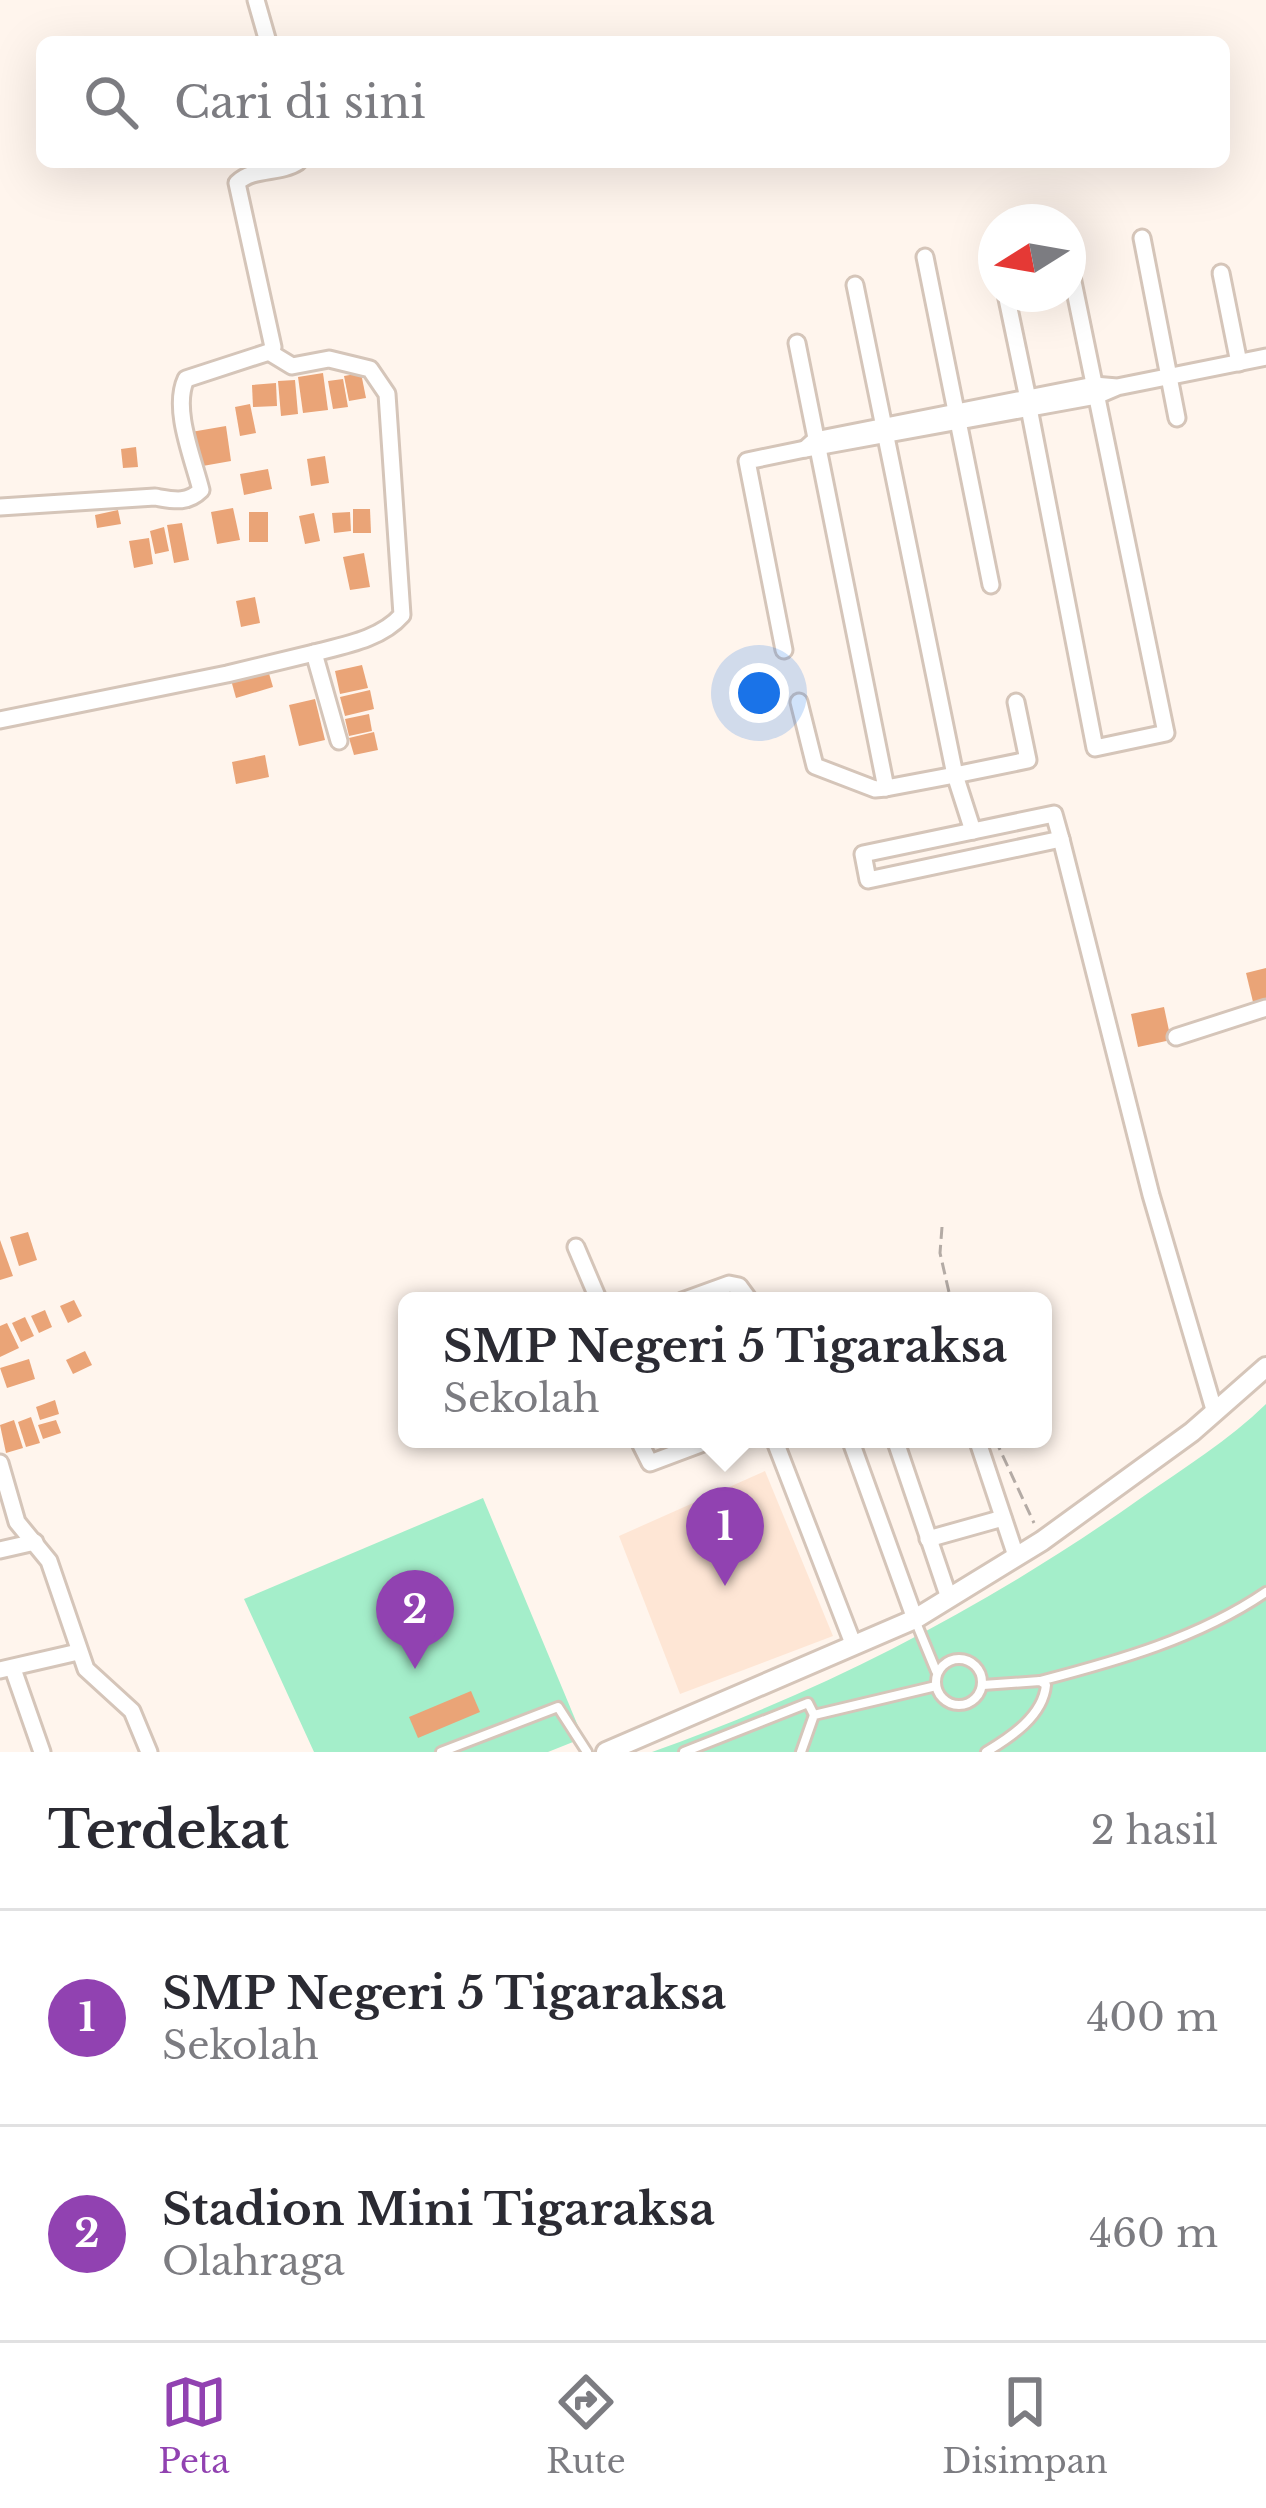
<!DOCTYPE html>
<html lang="id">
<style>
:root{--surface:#fff;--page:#f2f2f3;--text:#2b2b33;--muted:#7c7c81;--line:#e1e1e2;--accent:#9142b1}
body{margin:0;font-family:"Libre Baskerville",serif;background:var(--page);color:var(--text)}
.compass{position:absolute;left:978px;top:204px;width:108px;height:108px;border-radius:50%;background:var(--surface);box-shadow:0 12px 48px #0002;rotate:259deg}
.you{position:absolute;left:759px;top:693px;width:42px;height:42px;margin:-30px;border:9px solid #fff;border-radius:50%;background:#1a73e8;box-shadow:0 0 0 18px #1a73e833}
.badge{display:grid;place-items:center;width:78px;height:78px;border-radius:50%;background:var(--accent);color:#fff;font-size:39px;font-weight:700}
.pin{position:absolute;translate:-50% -99px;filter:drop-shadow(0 3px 6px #0008)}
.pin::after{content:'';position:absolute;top:63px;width:42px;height:36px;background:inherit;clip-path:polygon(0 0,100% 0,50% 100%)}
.popup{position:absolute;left:398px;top:1292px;width:654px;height:156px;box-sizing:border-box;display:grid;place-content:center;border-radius:18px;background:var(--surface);filter:drop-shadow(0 3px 9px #0005);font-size:39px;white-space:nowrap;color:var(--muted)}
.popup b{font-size:45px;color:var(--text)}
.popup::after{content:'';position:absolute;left:50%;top:100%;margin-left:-24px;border:24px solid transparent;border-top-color:var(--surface)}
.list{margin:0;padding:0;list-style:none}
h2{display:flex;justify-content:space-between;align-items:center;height:156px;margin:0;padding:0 48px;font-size:51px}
h2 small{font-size:39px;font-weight:400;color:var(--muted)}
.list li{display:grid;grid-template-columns:78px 1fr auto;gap:36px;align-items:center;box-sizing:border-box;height:216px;padding:0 48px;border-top:3px solid var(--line)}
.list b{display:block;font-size:45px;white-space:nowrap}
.list p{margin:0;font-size:39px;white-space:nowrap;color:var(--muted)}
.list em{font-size:39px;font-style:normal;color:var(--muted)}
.icon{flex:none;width:66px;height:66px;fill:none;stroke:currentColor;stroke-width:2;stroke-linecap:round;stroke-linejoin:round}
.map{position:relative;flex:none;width:1266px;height:1752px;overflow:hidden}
.search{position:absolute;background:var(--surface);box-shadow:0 12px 48px #0002;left:36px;right:36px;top:36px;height:132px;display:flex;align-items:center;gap:30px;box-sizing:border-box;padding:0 42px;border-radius:18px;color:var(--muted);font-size:45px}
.sheet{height:588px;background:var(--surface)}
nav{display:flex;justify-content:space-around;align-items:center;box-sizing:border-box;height:168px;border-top:3px solid var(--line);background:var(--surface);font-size:33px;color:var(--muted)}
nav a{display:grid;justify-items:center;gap:6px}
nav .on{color:var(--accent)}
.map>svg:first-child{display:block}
</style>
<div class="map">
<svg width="1266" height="1752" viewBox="0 0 1266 1752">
<rect width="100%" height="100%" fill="#fff5ed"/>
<polygon fill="#fee6d5" points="765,1471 833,1636 680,1694 619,1536"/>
<g fill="#a4eeca">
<path d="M1266,1404V1752H652C827,1690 990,1605 1141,1498C1184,1468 1229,1440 1266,1404Z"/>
<polygon points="483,1498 583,1738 548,1752 314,1752 244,1599"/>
</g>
<g fill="#eaa477">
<polygon points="323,373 328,410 303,413 298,377"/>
<polygon points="361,373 366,398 349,401 344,376"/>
<polygon points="343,379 348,407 333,409 328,381"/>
<polygon points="295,380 298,414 281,416 278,381"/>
<polygon points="276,383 277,406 253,407 252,385"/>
<polygon points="250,404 256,433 240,436 235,407"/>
<polygon points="226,426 231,461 197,467 191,432"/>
<polygon points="136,447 138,467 123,468 121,449"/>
<polygon points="325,456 329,483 311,486 307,459"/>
<polygon points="268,469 272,489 244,495 240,474"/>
<polygon points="233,508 240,540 217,544 211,512"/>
<polygon points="353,509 370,509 371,533 353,533"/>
<polygon points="118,510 121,524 97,528 95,515"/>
<rect x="249" y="512" width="19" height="30"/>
<polygon points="350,512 351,531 334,533 332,513"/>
<polygon points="314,513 320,541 305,544 299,516"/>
<polygon points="182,523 189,560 174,563 167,525"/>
<polygon points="164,527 169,551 155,554 150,531"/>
<polygon points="149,538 153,564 134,568 129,541"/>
<polygon points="364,553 370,587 350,590 343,557"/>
<polygon points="255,597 260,623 241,627 236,601"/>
<polygon points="362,665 368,688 340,694 335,671"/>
<polygon points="268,670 273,687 236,698 231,680"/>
<polygon points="370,690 374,709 345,716 340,697"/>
<polygon points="315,699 325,740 299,746 289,705"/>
<polygon points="369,714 372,731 349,736 345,719"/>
<polygon points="374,732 378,750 354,755 349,738"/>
<polygon points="265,755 269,777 236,784 232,762"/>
<polygon points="1266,968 1266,999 1253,1002 1246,973"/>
<polygon points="1164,1007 1171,1040 1138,1047 1131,1014"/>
<polygon points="28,1232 37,1260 19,1266 10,1237"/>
<polygon points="0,1240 13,1276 0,1280"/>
<polygon points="74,1300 82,1316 68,1323 60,1306"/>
<polygon points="45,1310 52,1327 39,1333 31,1316"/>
<polygon points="25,1317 34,1336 21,1342 12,1323"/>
<polygon points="7,1323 19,1348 0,1357 0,1326"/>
<polygon points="85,1351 92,1365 73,1374 66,1360"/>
<polygon points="29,1359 35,1379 7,1388 0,1368"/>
<polygon points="55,1400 59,1414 40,1420 36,1407"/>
<polygon points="31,1417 40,1443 26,1447 18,1422"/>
<polygon points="14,1420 23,1448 6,1453 0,1425"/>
<polygon points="56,1420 61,1433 43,1439 38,1425"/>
<polygon points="471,1691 480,1712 418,1738 409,1717"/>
</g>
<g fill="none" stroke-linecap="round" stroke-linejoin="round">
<defs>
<g id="service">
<polyline points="915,1620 936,1671"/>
<circle cx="959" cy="1682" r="23"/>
<path d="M1040,1681C1117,1661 1199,1638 1266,1592"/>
<path d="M983,1685L1040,1681L1046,1685C1043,1716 1011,1737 986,1752"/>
<polyline points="441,1752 558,1707 587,1752"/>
<polyline points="684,1752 808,1703 814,1715"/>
<polyline points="801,1752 814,1715 936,1686"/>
</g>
<g id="minor">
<polyline points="256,0 268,42"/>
<polyline points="1142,238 1177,418"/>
<polyline points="925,257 991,585"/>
<polyline points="1221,273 1239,363"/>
<polyline points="855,285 955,775 1028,760 1016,702"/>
<polyline points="1006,294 1028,399"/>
<polyline points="797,343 886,788 955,775 973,831"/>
<path d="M269,352L292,366L329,359L370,369L387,394L402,615C381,639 345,645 314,653"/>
<polyline points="1117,387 1094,385 815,440 805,449 1096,396 1117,387 1266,357"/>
<polyline points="1029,408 1095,748 1166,733 1070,267"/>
<path d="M0,507L155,497C173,500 187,504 201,490C193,458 172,409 186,379L269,352L273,347L237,183C253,167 280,174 298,162"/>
<polyline points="784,650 747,461 805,449"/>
<polyline points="799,702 815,766 875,789 886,788"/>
<polyline points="0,720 227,674 314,653 339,741"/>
<polygon points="1054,814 1061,839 868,880 863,854"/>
<polyline points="1061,839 1151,1195 1215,1413"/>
<polyline points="1176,1037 1266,1008"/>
<polyline points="576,1247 599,1301"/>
<polyline points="682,1301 729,1284 739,1286 750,1301"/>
<polyline points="638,1439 650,1463 714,1439"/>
<polyline points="774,1439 854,1646"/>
<polyline points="850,1439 915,1619"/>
<polyline points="895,1439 949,1598"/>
<polyline points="977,1439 1016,1556"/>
<polyline points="0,1463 17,1522 49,1561 86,1669 132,1711 149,1752"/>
<polyline points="928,1539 1003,1518"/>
<polyline points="0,1550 35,1542"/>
<polyline points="13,1669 42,1752"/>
<polyline points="0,1670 78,1652"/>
</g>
<polyline id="tertiary" points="606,1752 915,1619 1042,1541 1192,1432 1266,1367"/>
</defs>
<use href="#service" stroke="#d5c5b9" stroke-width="14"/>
<use href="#minor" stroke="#d5c5b9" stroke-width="21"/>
<use href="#tertiary" stroke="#d5c5b9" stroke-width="24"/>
<g stroke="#b4aba5" stroke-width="3" stroke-dasharray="12 6" stroke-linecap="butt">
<polyline points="942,1227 940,1253 951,1301"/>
<polyline points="995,1439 1034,1523"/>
</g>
<use href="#service" stroke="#fff" stroke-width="8"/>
<use href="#minor" stroke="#fff" stroke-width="15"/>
<use href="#tertiary" stroke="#fff" stroke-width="18"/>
</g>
</svg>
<svg class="compass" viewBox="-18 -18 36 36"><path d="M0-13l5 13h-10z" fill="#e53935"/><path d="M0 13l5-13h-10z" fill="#7c7c81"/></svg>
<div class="you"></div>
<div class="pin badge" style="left:725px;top:1586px">1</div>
<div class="popup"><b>SMP Negeri 5 Tigaraksa</b>Sekolah</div>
<div class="pin badge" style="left:415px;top:1669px">2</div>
<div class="search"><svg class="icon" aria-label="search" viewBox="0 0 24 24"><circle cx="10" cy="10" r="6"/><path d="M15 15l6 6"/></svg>Cari di sini</div>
</div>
<section class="sheet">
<h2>Terdekat<small>2 hasil</small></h2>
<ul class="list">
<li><span class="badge">1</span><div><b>SMP Negeri 5 Tigaraksa</b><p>Sekolah</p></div><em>400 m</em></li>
<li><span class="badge">2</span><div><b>Stadion Mini Tigaraksa</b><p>Olahraga</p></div><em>460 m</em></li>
</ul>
</section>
<nav>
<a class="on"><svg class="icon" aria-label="map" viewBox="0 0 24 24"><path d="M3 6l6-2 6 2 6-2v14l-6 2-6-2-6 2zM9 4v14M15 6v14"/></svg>Peta</a>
<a><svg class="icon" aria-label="directions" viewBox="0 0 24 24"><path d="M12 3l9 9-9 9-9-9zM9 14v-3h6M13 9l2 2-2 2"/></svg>Rute</a>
<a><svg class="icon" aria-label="saved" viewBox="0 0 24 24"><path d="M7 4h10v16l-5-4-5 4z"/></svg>Disimpan</a>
</nav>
